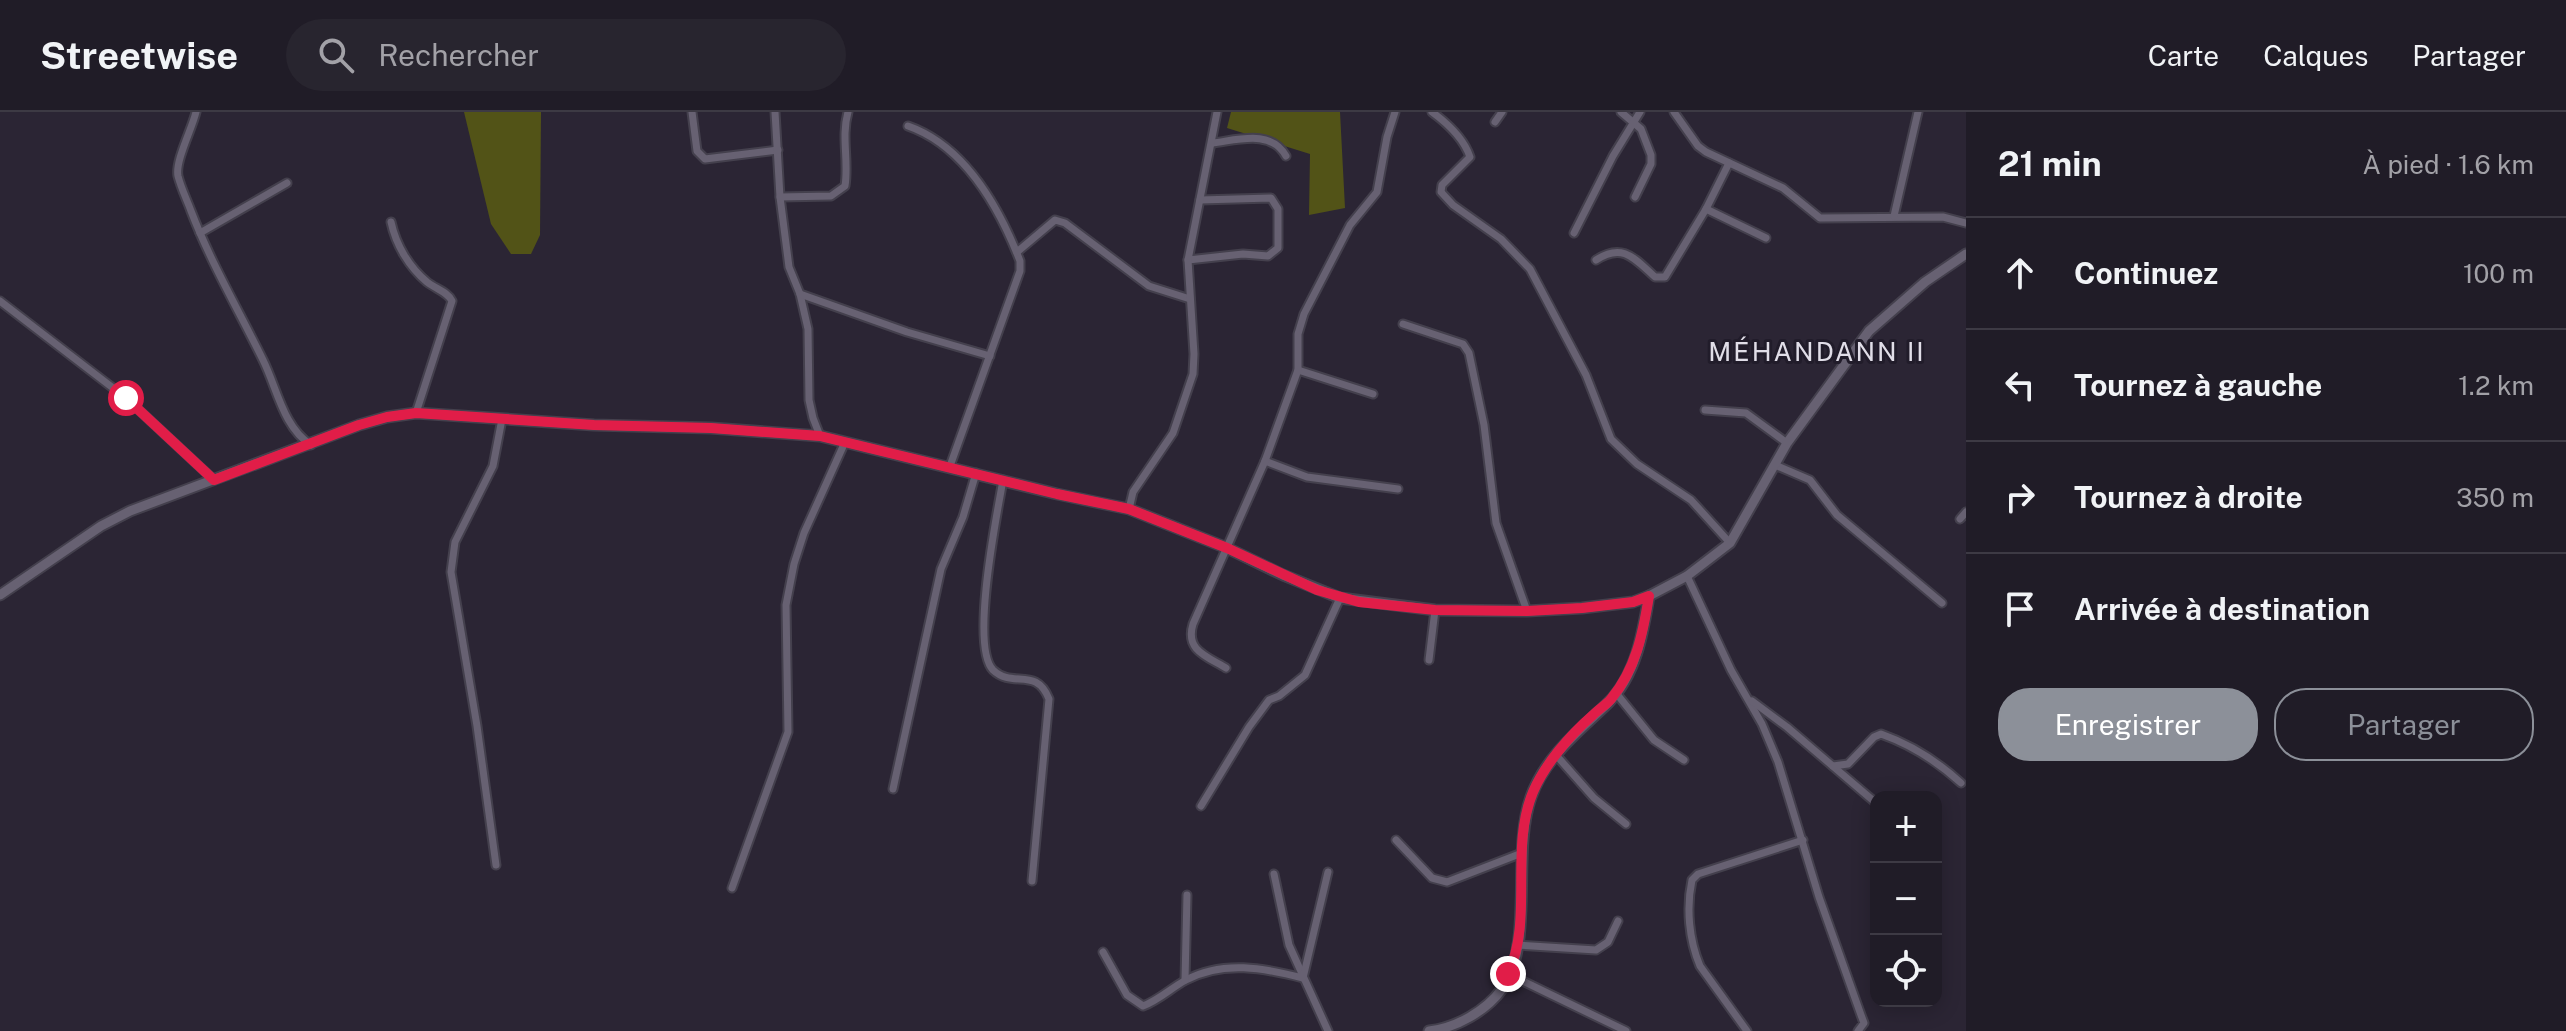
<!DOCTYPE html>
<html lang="fr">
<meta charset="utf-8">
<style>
:root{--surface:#201c27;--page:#28252f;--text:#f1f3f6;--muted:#a2a1a7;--line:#3d3a44;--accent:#8c9099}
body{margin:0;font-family:"Public Sans",sans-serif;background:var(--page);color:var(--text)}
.controls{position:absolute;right:24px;bottom:24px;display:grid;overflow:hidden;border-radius:16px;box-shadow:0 4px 20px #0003}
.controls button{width:72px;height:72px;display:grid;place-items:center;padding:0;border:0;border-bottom:2px solid var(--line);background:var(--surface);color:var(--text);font:40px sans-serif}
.stop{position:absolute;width:24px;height:24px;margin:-18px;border:6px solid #e11d48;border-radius:50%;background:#fff}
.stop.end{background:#e11d48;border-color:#fff;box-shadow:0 2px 8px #0008}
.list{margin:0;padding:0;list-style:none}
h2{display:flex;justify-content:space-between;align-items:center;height:104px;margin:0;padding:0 32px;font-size:34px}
h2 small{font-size:26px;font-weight:400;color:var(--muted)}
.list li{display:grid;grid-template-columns:52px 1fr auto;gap:24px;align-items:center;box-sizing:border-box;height:112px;padding:0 32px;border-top:2px solid var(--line)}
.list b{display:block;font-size:30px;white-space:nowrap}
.list em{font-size:26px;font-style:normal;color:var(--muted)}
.actions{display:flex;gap:16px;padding:24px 32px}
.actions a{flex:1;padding:18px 0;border:2px solid var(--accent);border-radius:32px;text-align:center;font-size:28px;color:var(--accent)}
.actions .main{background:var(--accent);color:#fff}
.icon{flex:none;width:44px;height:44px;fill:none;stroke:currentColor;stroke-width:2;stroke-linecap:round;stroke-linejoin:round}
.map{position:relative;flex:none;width:1966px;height:919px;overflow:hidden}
header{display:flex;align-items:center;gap:48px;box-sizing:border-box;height:112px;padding:0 40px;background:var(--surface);border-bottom:2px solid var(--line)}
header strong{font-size:38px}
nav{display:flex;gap:44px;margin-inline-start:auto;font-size:28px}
.search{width:560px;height:72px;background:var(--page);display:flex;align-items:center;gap:20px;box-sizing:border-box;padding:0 28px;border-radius:44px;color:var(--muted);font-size:30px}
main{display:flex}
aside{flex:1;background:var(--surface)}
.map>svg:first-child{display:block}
</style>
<header>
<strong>Streetwise</strong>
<div class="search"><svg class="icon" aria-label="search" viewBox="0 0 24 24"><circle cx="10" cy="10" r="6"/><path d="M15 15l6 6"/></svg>Rechercher</div>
<nav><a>Carte</a><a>Calques</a><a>Partager</a></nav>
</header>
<main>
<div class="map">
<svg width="1966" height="919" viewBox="0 0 1966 919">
<rect width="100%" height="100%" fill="#2b2534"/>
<g fill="#525317">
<polygon points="464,0 541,0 540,123 531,142 511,142 491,112"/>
<polygon points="1231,0 1340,0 1345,96 1309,103 1310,42 1227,16"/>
</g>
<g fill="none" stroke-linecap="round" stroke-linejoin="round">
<defs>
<g id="street">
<path d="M196,0C192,17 175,49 178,64C181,76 187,88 191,99C211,151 239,199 263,248C277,276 283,315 311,333"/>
<polyline points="692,0 697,39 705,47 778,38"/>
<polyline points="775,0 780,85 789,155 800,182 808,217 809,288 813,306 820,324"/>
<path d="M1432,0C1447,11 1464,27 1470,45L1442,73L1441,80L1453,93L1501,127L1530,157L1586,263L1611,327L1637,352L1691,388L1730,431"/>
<polyline points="1621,0 1641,17 1651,43 1651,52 1635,85"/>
<polyline points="1674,0 1698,34 1706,40 1783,76 1820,106 1943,105 1966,111"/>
<polyline points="1495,10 1502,0"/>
<path d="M908,14C965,34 999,95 1020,149V159L950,354"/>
<path d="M1212,31C1238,28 1271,17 1286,44"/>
<path d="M780,85L831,84L845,74C849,49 841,25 848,0"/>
<polyline points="1706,97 1766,126"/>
<polyline points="1894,104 1918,0"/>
<path d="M391,110C396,133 409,155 427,170C436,177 448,180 452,189L416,301"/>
<polyline points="200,121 287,71"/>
<polyline points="1574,121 1613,44 1640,0"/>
<polyline points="1017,140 1055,108 1065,111 1149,174 1190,187"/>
<polyline points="1188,148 1243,142 1268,144 1278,136 1278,97 1271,86 1200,88"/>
<path d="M1596,148C1623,130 1635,147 1655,165H1665L1706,97L1729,51"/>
<polyline points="800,182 907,220 990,244"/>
<polyline points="0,189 126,286 214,368"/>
<polyline points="1403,212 1463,232 1469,241 1484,313 1496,411 1527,499"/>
<polyline points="1298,258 1373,282"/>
<polyline points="1705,298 1746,301 1787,331"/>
<polyline points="1265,349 1307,365 1398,377"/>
<polyline points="1775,353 1810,368 1837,403 1942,491"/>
<path d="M1003,368C997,402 970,534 993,558C1013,577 1036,554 1049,587L1032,769"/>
<polyline points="1129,397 1133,380 1173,321 1193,262 1194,242 1188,148 1217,0"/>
<polyline points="1960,407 1966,400"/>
<polyline points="1687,464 1731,558 1762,612 1778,650 1819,785 1861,903 1864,911 1858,919"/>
<polyline points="1429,548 1435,498"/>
<path d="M1226,556C1206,544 1185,538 1193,512L1265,349L1290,280L1298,258V222L1304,202L1350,113L1377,80L1387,25L1395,0"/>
<polyline points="1616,581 1654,628 1684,648"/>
<polyline points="1752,589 1787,615 1876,691"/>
<polyline points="1556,643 1594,686 1626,712"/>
<path d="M1833,654L1848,652L1874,625L1881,622C1912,633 1937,649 1961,671"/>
<polyline points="893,677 941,457 963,405 976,361"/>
<polyline points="1201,694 1249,615 1269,588 1279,584 1305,563 1340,486"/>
<polyline points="1396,728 1432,766 1447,770 1522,741"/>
<polyline points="496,753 477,614 451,460 455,430 493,354 502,307"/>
<polyline points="1274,762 1289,833 1328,919"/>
<polyline points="732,776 788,620 786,493 794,452 804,421 845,330"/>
<polyline points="1517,833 1596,838 1608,830 1618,809"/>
<path d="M1103,840L1127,883L1143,894C1159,888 1171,876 1186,868C1223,848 1264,856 1303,866L1328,760"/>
<polyline points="1508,862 1626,919"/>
<polyline points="1185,868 1187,783"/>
<path d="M1747,919L1700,854C1689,828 1686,796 1692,768L1698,762L1803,728"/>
</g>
<g id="secondary">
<polyline points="0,483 101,414 130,399 359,313 387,305 416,301 594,313 711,316 820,324 1057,382 1129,397 1227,436 1283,463 1340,486 1435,498 1527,499 1582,496 1633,490 1649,484 1687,464 1730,431 1787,331 1869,219 1925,170 1966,142"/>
<path d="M1429,919C1456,916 1486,899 1502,877C1535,830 1511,741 1531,685C1545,645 1579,619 1608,591C1636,563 1643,521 1649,484"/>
</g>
</defs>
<use href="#street" stroke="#44404d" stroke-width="11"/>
<use href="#secondary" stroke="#44404d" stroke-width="13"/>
<use href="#street" stroke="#676172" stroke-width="7"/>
<use href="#secondary" stroke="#676172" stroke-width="9"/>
</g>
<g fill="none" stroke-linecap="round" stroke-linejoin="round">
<path stroke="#e11d48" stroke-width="10" d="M126,286L214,368L359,313L387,305L416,301L594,313L711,316L820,324L1057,382L1129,397L1227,436L1317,478L1359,490L1435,498L1527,499L1582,496L1633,490L1649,484C1643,521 1636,557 1611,587C1606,593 1599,597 1593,603C1570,623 1545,652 1533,680C1509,738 1534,806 1508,862"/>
</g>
<g text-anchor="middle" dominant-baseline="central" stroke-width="6" stroke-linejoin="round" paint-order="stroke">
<g font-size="26" letter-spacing="2" fill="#e1dee8" stroke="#211c2a">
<text x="1817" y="239">MÉHANDANN II</text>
</g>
</g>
</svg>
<div class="controls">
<button>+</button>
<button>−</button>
<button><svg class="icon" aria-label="locate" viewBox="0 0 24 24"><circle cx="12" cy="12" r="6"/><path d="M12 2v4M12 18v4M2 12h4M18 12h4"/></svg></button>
</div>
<div class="stop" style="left:126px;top:286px"></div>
<div class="stop end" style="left:1508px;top:862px"></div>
</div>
<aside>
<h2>21 min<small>À pied · 1.6 km</small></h2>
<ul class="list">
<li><svg class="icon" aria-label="ahead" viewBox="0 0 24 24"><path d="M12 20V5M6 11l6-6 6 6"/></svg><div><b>Continuez</b></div><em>100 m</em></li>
<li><svg class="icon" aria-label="left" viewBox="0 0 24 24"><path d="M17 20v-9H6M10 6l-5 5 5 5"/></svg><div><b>Tournez à gauche</b></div><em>1.2 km</em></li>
<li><svg class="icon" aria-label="right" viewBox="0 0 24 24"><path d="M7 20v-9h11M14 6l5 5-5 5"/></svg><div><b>Tournez à droite</b></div><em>350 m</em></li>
<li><svg class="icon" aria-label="arrive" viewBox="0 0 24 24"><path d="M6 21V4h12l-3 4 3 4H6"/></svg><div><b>Arrivée à destination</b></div></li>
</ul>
<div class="actions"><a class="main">Enregistrer</a><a>Partager</a></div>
</aside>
</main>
